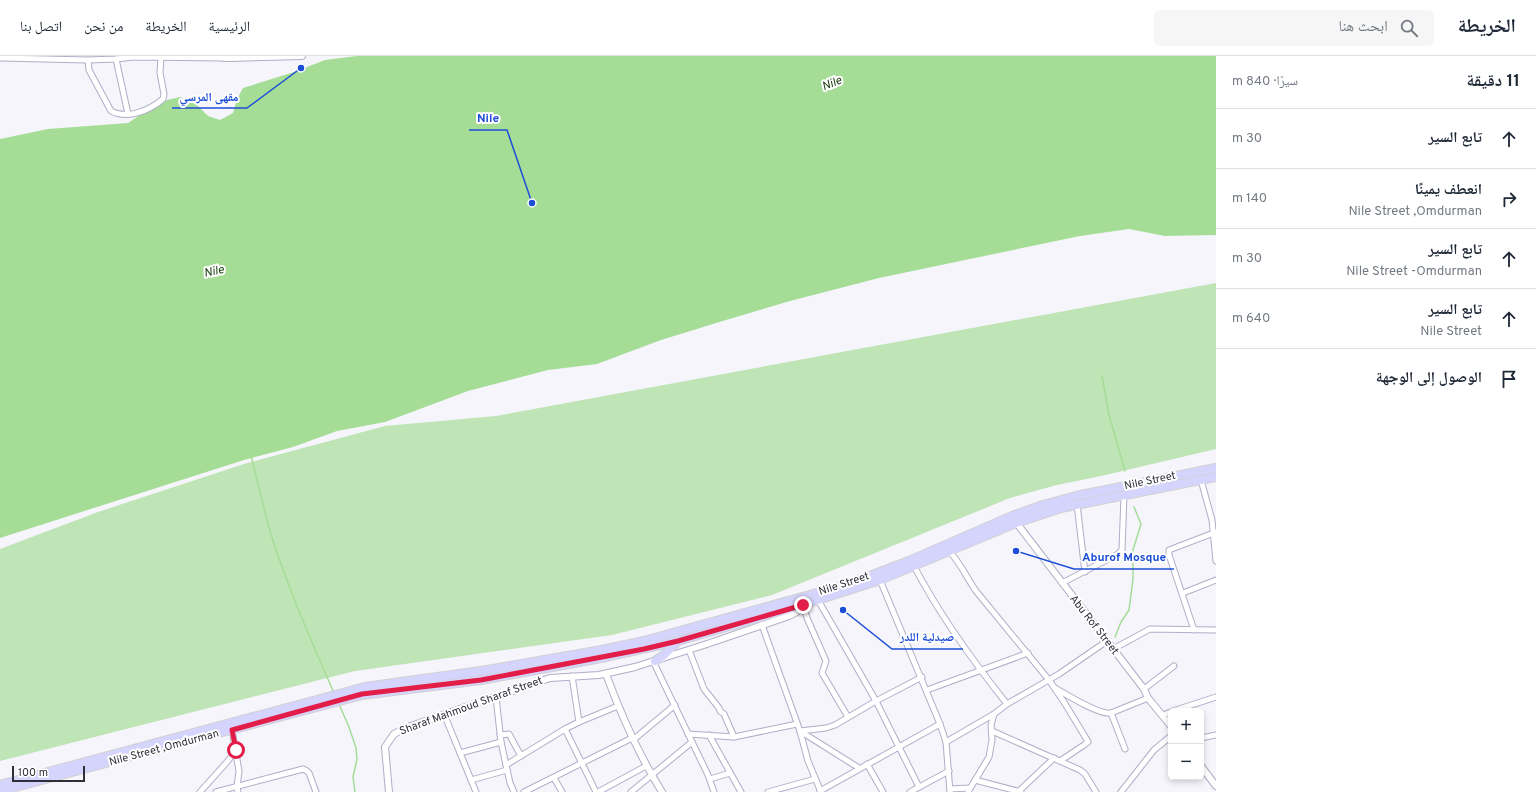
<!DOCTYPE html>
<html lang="ar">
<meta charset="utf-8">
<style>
:root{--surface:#fff;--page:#f6f6f7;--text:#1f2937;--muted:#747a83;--line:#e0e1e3}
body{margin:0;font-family:Overpass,"Noto Naskh Arabic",sans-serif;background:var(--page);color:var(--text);direction:rtl}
.controls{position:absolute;right:12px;bottom:12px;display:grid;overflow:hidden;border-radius:6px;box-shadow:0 2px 6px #0003}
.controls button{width:36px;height:36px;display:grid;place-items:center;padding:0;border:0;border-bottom:1px solid var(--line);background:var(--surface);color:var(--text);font:20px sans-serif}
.scale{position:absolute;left:12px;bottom:10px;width:73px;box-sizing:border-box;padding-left:4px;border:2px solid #2f2f39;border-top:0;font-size:11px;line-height:14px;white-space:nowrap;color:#2f2f39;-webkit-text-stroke:3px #fff;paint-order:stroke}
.stop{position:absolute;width:12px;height:12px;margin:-9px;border:3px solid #e11d48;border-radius:50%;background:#fff}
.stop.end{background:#e11d48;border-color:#fff;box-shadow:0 1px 4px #0008}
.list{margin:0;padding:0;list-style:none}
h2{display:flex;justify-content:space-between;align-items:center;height:52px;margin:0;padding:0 16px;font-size:17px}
h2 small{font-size:13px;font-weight:400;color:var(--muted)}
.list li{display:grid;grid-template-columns:26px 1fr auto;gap:12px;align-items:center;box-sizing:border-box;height:60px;padding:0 16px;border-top:1px solid var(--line)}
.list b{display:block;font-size:15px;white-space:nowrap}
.list p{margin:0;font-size:13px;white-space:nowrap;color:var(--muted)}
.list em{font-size:13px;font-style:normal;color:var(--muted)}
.icon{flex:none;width:22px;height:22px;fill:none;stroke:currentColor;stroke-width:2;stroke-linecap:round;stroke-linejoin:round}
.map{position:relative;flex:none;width:1216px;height:736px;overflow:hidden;direction:ltr}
header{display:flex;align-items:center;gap:24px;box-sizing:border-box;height:56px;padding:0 20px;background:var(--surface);border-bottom:1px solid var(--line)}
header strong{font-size:19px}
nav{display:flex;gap:22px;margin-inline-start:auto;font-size:14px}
.search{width:280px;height:36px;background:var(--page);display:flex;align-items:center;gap:10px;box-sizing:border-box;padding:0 14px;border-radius:6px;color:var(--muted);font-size:15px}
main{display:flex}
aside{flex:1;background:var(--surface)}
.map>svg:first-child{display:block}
</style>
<header>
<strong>الخريطة</strong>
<div class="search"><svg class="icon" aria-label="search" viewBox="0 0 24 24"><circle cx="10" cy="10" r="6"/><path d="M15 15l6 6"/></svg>ابحث هنا</div>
<nav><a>الرئيسية</a><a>الخريطة</a><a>من نحن</a><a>اتصل بنا</a></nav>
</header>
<main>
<aside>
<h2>11 دقيقة<small>سيرًا · 840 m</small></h2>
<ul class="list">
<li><svg class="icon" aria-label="ahead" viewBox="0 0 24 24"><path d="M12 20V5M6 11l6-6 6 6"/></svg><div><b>تابع السير</b></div><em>30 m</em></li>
<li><svg class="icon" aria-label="right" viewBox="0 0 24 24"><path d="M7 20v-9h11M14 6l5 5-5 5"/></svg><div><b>انعطف يمينًا</b><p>Nile Street ,Omdurman</p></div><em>140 m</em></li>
<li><svg class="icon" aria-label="ahead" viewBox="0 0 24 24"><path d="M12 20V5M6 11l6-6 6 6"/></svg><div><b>تابع السير</b><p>Nile Street -Omdurman</p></div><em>30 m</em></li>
<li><svg class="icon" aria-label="ahead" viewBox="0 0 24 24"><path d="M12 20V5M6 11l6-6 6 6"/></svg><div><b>تابع السير</b><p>Nile Street</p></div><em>640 m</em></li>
<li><svg class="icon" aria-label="arrive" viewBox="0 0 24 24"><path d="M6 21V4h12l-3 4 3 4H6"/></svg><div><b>الوصول إلى الوجهة</b></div></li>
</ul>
</aside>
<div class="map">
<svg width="1216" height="736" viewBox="0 0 1216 736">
<rect width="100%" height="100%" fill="#f5f5fb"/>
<polygon fill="#bfe4b6" points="1216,227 1216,393 1101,420 1057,429 1010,442 772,539 612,579 355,615 0,705 0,493 98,456 244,408 385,370 496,360"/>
<polygon fill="#a5dd97" points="357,0 1216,0 1216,179 1165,180 1129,173 1080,180 879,222 790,245 726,264 661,284 597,308 548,314 468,335 385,366 337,375 293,391 244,404 0,482 0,83 48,73 128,67 159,46 180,41 197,49 208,60 220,64 233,57 237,43 243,32 294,16 325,4"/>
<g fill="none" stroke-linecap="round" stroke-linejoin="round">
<g stroke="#a5dd97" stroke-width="1.5">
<polyline points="1102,320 1109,359 1125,415"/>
<path d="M251,400C259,430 265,461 275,491C292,541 313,589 334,637"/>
<polyline points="1115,581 1121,566 1129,554 1133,523 1133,494 1141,468 1134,451"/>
<polyline points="339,648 349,671 356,692 357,703 353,721 355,736"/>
</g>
<defs>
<g id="minor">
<polyline points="0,2 88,4 116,3 134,1 224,2"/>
<polyline points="116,3 128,58"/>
<path d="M88,4L89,14L111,55C128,64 150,54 163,43L164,38L160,17L161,1"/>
<polyline points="1201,424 1212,464 1216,505"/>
<polyline points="1077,448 1085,516"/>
<path d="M950,496C961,508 967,522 976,535L1049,624L1064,646L1087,684L1088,686L1084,689L1060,705"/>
<path d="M914,510C940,560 972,604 1007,648"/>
<polyline points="880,524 940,668 946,686 950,736"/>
<polyline points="1062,527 1118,498 1122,494 1124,439"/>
<polyline points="1183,537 1216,524"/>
<polyline points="818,544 876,645 919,731"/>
<polyline points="803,549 807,562 826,605 822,617 848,661"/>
<polyline points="762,569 800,675 808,705 821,736"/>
<polyline points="1194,574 1169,499 1169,494 1216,476"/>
<polyline points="1113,593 1150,573 1216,574"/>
<polyline points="689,594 704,633 719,652 720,655 724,658 734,681"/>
<polyline points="653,605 708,719 714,736"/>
<polyline points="572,620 579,666 565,673 596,736"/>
<path d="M1055,632C1067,639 1099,659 1111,657L1148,642"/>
<polyline points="1144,633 1174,610"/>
<polyline points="927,634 1028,597"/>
<polyline points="496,641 501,686 510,727 514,736"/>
<polyline points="1173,655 1216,641"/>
<polyline points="1111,657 1125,693"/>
<polyline points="444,658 476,736"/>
<polyline points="1163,659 1171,656"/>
<polyline points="579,666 618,650"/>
<polyline points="232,674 239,715 237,731 238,736"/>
<polyline points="800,675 826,672 835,669 876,645 922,621"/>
<polyline points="800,675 859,712"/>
<polyline points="992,675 1080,714 1085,718 1096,736"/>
<polyline points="688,678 734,681 797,668"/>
<polyline points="500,679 509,678 521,700"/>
<polyline points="709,679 741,736"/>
<polyline points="1201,682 1216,679"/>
<polyline points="633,684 675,649"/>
<polyline points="946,686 994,658"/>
<polyline points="460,697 501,686"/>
<polyline points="867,708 883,736"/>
<polyline points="506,709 565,673"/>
<polyline points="554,722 562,736"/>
<polyline points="710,723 730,717"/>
<polyline points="471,724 507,714"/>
<polyline points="975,724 1021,736"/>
<polyline points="950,733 970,732"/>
<polyline points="820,735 940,668"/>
<polyline points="1019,735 1054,702"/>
<polyline points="200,736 227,706 236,694"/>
<polyline points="216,736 303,713 307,715 309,717 316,736"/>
<polyline points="524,736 632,682"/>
<polyline points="598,736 646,710"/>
<polyline points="631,736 692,686"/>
<polyline points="768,736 815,723"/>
<polyline points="910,736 949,715"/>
<polyline points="968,736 989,701 992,684 991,669 994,658 1007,648 1059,618 1107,585"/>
<polyline points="1121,736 1154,694 1171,680"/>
</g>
<g id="tertiary">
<polyline points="223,0 224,2 229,2 302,0"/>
<polyline points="1015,465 1144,633 1148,642 1171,670"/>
<path d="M606,618C621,659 639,699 662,736"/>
<polyline points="1201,710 1216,730"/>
<polyline points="389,736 385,691 394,678 405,672 550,622 599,619 635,611 707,588 789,560 797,556 802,549"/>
</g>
<g id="primary">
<polyline points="655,605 664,599 679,584"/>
<polyline points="0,729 365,631 481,615 602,594 644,585 846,529 909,505 1012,460 1043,449 1076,440 1216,412"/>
<polyline points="0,735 362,639 481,624 601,602 678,585 802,549 880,524 1016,467 1061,452 1216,421"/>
</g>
</defs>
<use href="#minor" stroke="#aeaec8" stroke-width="7"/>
<use href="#tertiary" stroke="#aeaec8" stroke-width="8"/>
<use href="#primary" stroke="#d1d1d3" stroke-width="10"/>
<use href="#minor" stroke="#fff" stroke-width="5"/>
<use href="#tertiary" stroke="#fff" stroke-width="6"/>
<use href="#primary" stroke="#d5d4fc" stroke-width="8"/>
</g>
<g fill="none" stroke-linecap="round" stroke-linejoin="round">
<polyline stroke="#e11d48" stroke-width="5" points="236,694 232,674 362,638 481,624 644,593 678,585 803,549"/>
</g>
<g text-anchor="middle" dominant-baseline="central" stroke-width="4" stroke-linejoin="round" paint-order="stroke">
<g font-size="11" fill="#2f2f39" stroke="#fff">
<text transform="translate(1150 425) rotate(-12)">Nile Street</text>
<text transform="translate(844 528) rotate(-18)">Nile Street</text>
<text transform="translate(1094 569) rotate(52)">Abu Rof Street</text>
<text transform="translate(471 650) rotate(-20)">Sharaf Mahmoud Sharaf Street</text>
<text transform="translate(164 692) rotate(-15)">Nile Street ,Omdurman</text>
</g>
<g font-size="12" font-style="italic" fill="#1c4012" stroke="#fff">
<text transform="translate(832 28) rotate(-22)">Nile</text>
<text transform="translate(214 216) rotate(-12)">Nile</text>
</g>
</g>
<path fill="none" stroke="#1d4ed8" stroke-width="1.5" d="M301 12L247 52H172M532 147L507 74H469M1016 495L1074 513H1174M843 554L892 593H963"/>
<g fill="#1d4ed8" stroke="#fff" stroke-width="1.5">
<circle cx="301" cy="12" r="4"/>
<circle cx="532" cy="147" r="4"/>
<circle cx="1016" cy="495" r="4"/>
<circle cx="843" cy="554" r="4"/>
</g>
<g font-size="12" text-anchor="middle" font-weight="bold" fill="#1d4ed8" stroke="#fff" stroke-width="4" stroke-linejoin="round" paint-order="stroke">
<text x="209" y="45">مقهى المرسي</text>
<text x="488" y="66">Nile</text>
<text x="1124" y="505">Aburof Mosque</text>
<text x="927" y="585">صيدلية اللدر</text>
</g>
</svg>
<div class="controls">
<button>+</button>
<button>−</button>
</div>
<div class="scale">100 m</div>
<div class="stop" style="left:236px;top:694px"></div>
<div class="stop end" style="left:803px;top:549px"></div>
</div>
</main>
